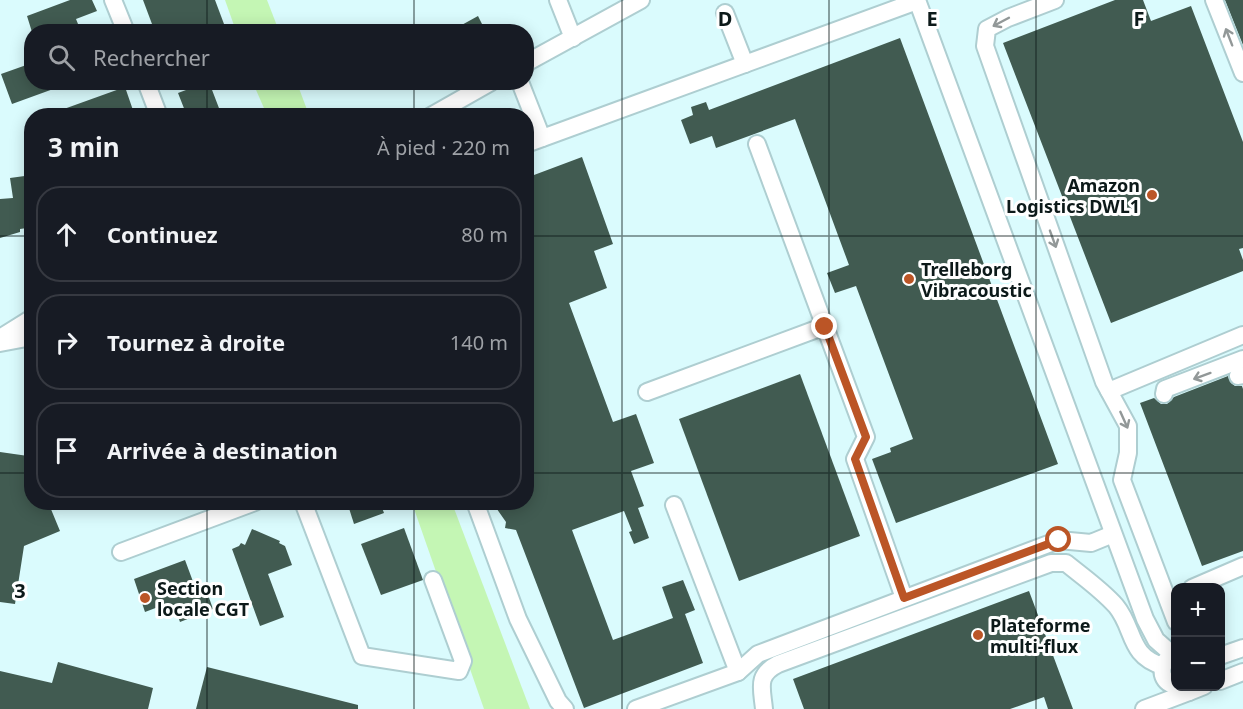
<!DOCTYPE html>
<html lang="fr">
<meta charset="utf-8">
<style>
:root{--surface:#171b24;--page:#20242c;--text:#f1f3f6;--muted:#9ea1a6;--line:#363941}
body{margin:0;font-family:"Noto Sans",sans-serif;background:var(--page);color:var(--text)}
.controls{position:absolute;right:18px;bottom:18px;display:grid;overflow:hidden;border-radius:12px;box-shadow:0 3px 15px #0003}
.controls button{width:54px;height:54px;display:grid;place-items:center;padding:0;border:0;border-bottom:2px solid var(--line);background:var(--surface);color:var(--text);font:30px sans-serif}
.stop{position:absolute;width:18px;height:18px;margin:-14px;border:4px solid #bb5526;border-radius:50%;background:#fff}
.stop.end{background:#bb5526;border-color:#fff;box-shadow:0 2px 6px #0008}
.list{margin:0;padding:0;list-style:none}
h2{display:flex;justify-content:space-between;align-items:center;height:78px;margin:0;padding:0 24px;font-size:26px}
h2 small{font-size:20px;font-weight:400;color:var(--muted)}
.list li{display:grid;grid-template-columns:39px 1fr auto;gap:18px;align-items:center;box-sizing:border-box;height:96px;margin:0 12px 12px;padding:0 12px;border:2px solid var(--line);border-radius:24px}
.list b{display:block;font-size:22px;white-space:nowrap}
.list em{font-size:20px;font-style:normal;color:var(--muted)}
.icon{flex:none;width:33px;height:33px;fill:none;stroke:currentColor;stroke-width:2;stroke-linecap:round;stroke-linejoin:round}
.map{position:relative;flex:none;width:1243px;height:709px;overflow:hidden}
.search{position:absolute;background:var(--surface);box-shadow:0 3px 15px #0003;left:24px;top:24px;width:510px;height:66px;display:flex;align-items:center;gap:15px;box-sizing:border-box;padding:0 21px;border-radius:24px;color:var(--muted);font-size:22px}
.panel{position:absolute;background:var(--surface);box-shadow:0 3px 15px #0003;left:24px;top:108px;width:510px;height:402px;border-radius:24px}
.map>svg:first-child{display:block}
</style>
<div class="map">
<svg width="1243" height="709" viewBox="0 0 1243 709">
<rect width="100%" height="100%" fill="#dafbfd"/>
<g fill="#c4f6b4">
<polygon points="225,0 267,0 279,31 236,31"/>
<polygon points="253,83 297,83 309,115 267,115"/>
<polygon points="412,503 452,503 530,709 484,709"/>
</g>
<g fill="#415b51">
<polygon points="70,0 92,0 97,11 76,19 80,29 73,32 32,32 27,16"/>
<polygon points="143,0 215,0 227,32 155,32"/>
<polygon points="1115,0 1143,0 1151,21 1191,6 1243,142 1243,248 1239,249 1243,260 1243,271 1111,323 1003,43"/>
<polygon points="1225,0 1243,0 1243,45"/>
<polygon points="478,16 486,32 449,32"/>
<polygon points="900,38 1058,464 896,523 872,459 891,452 890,448 913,439 856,286 835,293 827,273 849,265 795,119 716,148 712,136 690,144 681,120 693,115 691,107 706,102 709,110"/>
<polygon points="32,63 32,82 67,84 12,104 1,74"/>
<polygon points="183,82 209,82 222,116 187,116 178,93 186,90"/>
<polygon points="125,87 135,116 50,116 50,114"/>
<polygon points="582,157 613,244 594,251 607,288 569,303 613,422 636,414 654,463 631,471 644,506 638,508 649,538 634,544 629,532 632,531 624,511 572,530 613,640 673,618 662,587 683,580 695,610 685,614 703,663 584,708 516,530 505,528 506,522 492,502 526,502 526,178"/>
<polygon points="32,175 32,218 26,218 27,228 20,229 20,232 0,238 0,199 13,198 10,178"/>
<polygon points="800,374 860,536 739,581 679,419"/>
<polygon points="1228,376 1231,383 1235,386 1242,386 1243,389 1243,551 1202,566 1140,403 1154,398 1161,404 1167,404 1174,397"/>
<polygon points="0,452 28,456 32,465 32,502 48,502 60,531 24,546 15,604 0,602"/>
<polygon points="347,502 380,502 384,513 354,524"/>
<polygon points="404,528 423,580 381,595 361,544"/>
<polygon points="252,529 280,541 279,543 285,546 292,565 268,574 284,617 260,626 232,549 239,546 241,543 245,545"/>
<polygon points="185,560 198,595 207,592 213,609 180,622 174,605 168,607 166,604 145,612 134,579"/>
<polygon points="1029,591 1073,709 1048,709 1044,697 1010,709 804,709 793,679"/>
<polygon points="58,662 153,688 148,709 0,709 0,671 52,683"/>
<polygon points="207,667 358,705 358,709 196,709"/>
</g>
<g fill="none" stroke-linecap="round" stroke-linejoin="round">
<defs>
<g id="minor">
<polyline points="113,0 126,32"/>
<polyline points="558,0 573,38"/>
<polyline points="917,0 1145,619 1156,640 1173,655"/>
<polyline points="1055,0 1008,18 987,29 985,46 1104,382 1128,426 1128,453 1122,480 1176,622"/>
<polyline points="1214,0 1243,73"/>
<polyline points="725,13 745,64"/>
<polyline points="526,63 641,0"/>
<polyline points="146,82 159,116"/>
<polyline points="520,82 542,138"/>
<polyline points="431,116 491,82"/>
<polyline points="526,144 917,1"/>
<polyline points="757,144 866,437 855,459 904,598"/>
<polyline points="0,338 32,318"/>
<polyline points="0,343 32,337"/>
<polyline points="1238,376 1243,375"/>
<polyline points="1109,391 1243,335"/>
<polyline points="647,392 825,326"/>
<polyline points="1164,394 1165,389 1243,359"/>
<polyline points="303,502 362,656 459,671 463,661 433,580"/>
<polyline points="475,502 518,619 558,701 565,709"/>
<polyline points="674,505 738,672"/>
<polyline points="121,552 255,502"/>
<polyline points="1192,588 1243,566"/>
<polyline points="1220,656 1243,648"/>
<path d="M1169,657C1158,668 1161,682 1176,686"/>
<polyline points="1220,681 1243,672"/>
<polyline points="1180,687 1189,692 1204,686"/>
<polyline points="636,709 738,672 758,654 1059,540 1091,543 1113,534"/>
<path d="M764,709C762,688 756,675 778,664L1051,563H1066C1082,576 1102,590 1116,606C1135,629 1128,656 1163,666"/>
<polyline points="1144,709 1189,692"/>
</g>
</defs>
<use href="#minor" stroke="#aeced1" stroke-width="20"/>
<use href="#minor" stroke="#fff" stroke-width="16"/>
</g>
<defs><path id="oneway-shaft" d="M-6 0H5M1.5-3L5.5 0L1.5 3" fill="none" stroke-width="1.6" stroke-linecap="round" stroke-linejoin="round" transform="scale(1.5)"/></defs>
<g stroke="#929898">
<use href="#oneway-shaft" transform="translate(1001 22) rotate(152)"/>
<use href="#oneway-shaft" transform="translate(1229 37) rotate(-111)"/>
<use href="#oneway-shaft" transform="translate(1053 239) rotate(70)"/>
<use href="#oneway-shaft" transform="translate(1202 376) rotate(160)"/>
<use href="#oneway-shaft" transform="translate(1124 420) rotate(66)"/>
</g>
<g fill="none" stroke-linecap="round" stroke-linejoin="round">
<polyline stroke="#bb5526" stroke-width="8" points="825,327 866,437 855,459 904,598 1059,540"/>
</g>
<path fill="none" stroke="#0c1919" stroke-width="1.5" stroke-opacity="0.55" d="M207,0V32M414,0V32M622,0V709M829,0V709M1036,0V709M207,82V116M414,82V116M0,236H32M526,236H1243M0,473H32M526,473H1243M207,502V709M414,502V709"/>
<g fill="#bb5526" stroke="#fff" stroke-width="2">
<circle cx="1152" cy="195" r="6"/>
<circle cx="909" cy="279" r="6"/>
<circle cx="145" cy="598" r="6"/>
<circle cx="978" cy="635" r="6"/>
</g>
<g text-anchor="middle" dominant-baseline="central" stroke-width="6" stroke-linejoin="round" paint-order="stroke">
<g font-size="18" font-weight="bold" fill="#0c1919" stroke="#fff" text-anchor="start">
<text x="1140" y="185" text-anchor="end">Amazon<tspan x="1140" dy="21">Logistics DWL1</tspan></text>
<text x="921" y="269">Trelleborg<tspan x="921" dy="21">Vibracoustic</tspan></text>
<text x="157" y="588">Section<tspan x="157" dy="21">locale CGT</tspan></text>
<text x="990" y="625">Plateforme<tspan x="990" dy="21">multi-flux</tspan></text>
</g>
</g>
<g font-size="20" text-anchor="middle" font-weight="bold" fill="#0c1919" stroke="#fff" stroke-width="6" stroke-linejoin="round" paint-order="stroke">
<text x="725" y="26">D</text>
<text x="932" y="26">E</text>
<text x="1139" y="26">F</text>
<text x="20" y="598">3</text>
</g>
</svg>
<div class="controls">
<button>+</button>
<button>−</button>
</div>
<div class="stop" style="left:1059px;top:540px"></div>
<div class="stop end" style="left:825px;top:327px"></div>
<div class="search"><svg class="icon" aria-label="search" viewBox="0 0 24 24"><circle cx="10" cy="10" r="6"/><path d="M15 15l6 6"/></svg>Rechercher</div>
<section class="panel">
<h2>3 min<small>À pied · 220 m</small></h2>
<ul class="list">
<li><svg class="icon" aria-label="ahead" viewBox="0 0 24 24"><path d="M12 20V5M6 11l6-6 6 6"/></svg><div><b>Continuez</b></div><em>80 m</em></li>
<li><svg class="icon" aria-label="right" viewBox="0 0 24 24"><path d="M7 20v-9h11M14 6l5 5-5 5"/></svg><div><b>Tournez à droite</b></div><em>140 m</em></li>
<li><svg class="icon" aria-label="arrive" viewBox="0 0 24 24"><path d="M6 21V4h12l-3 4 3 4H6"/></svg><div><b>Arrivée à destination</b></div></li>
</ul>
</section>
</div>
